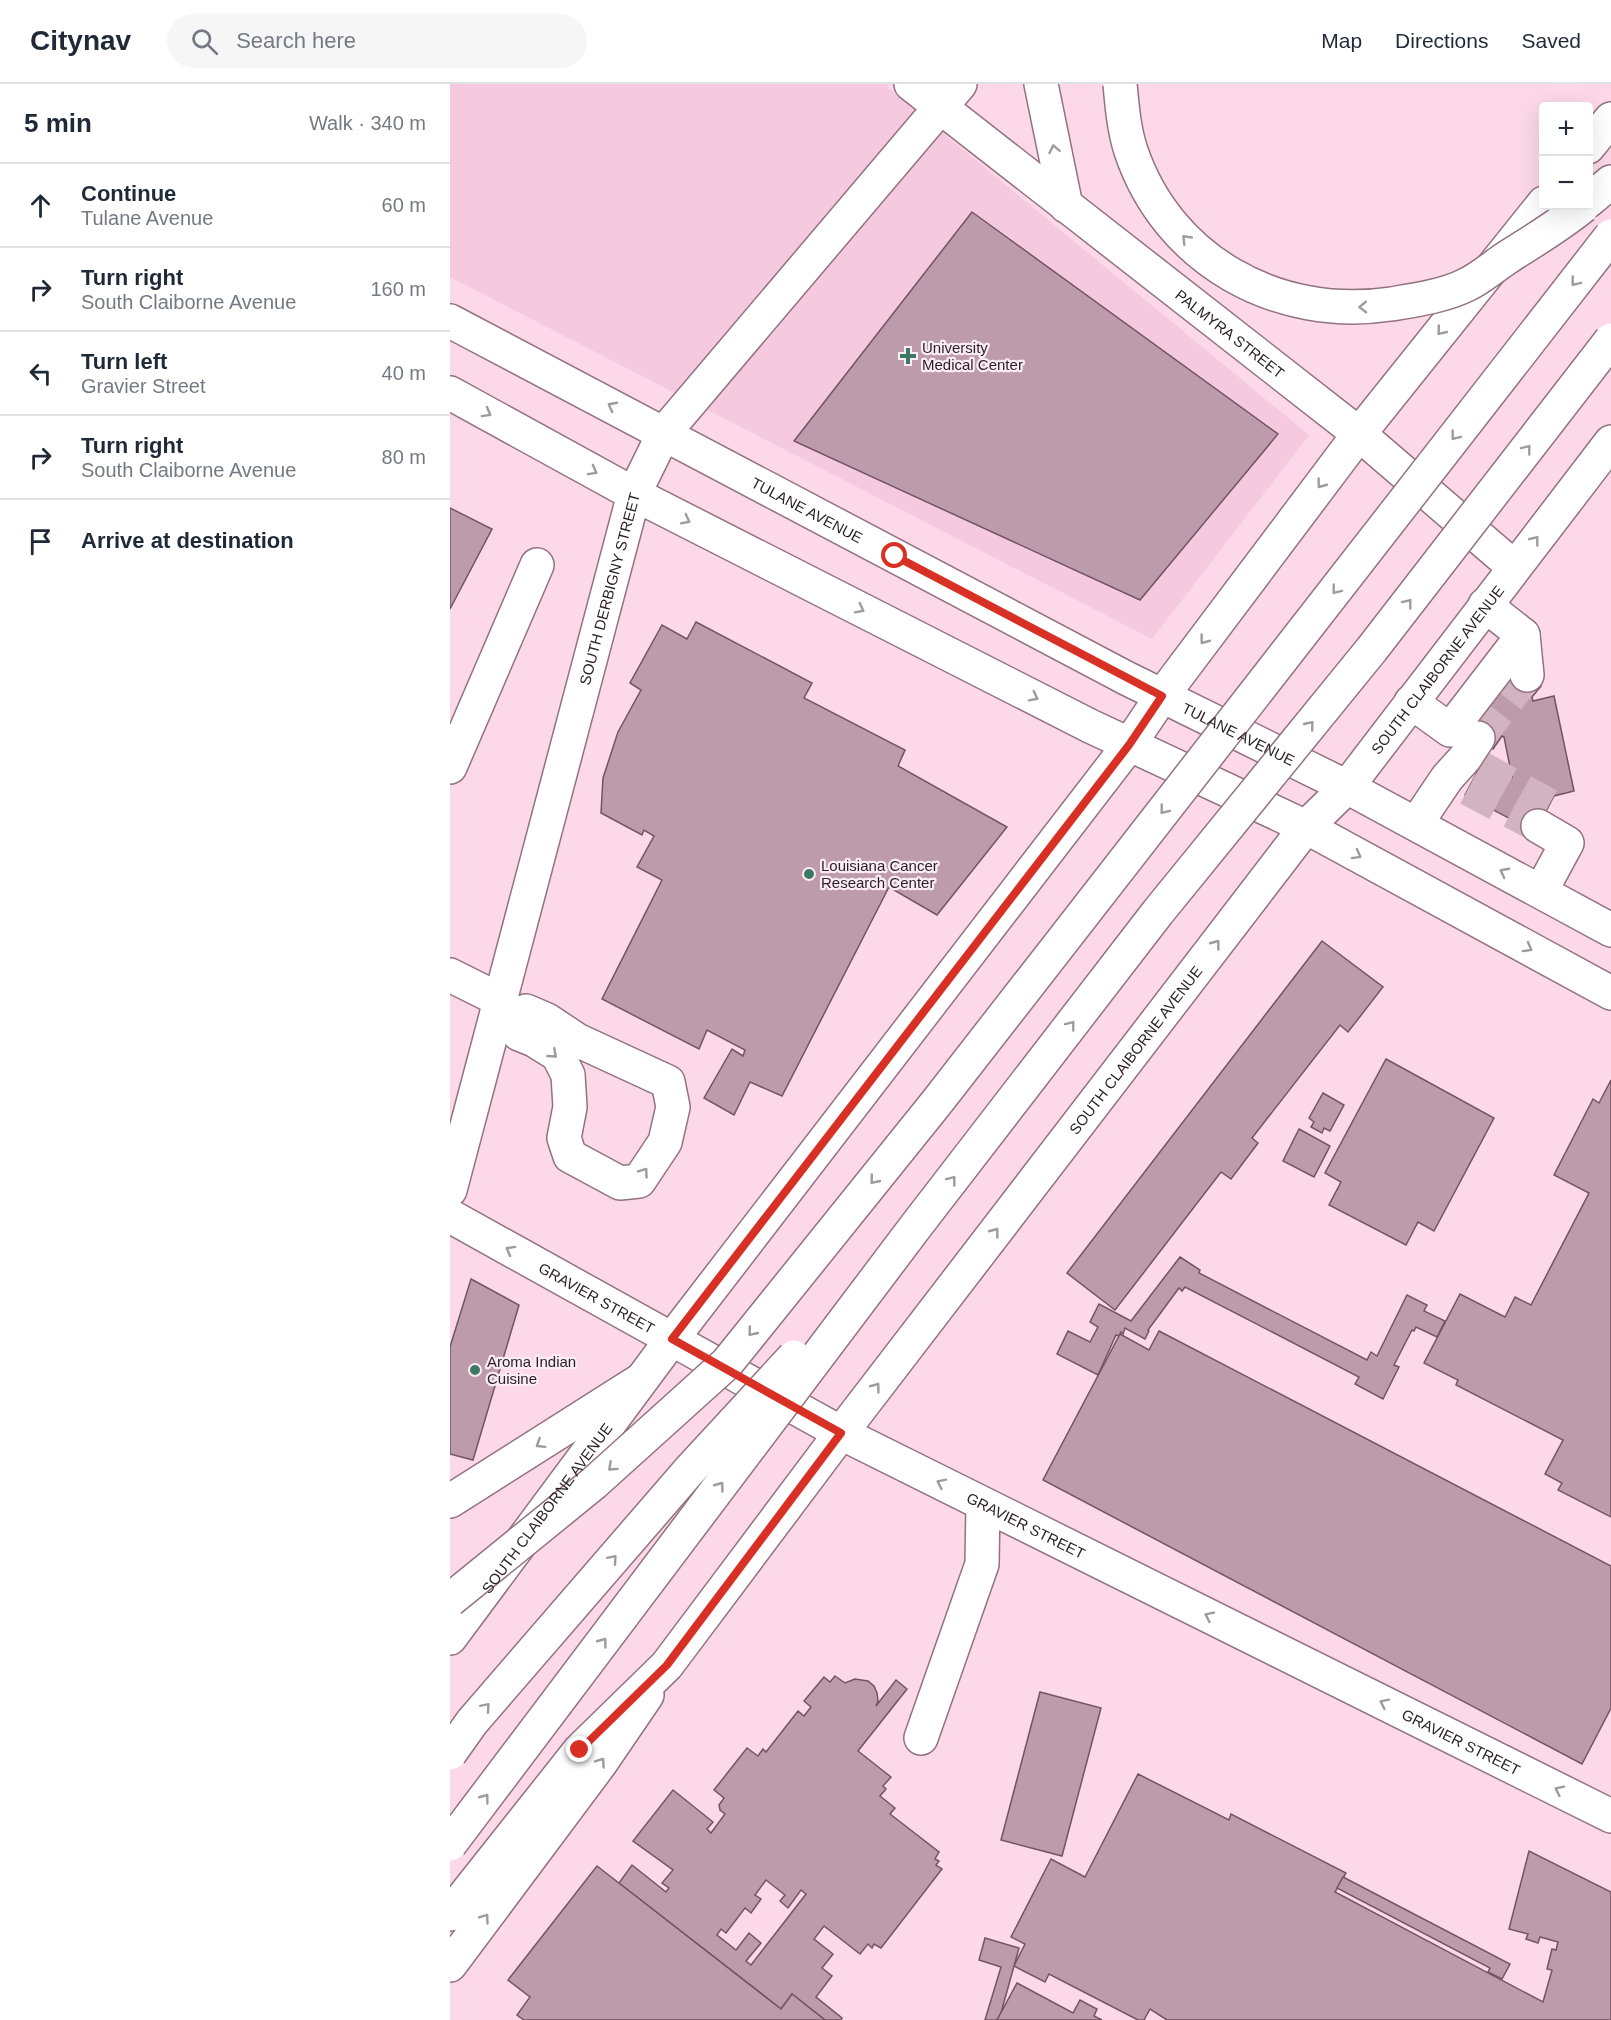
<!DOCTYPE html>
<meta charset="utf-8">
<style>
:root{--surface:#fff;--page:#f6f6f7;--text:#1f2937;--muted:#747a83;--line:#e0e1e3}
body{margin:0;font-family:Arial,sans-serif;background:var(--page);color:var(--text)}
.controls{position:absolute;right:18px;top:18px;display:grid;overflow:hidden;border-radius:6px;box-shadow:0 6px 24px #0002}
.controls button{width:54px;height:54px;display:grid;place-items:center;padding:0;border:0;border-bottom:2px solid var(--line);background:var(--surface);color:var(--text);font:30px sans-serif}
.stop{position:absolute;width:18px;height:18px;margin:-14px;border:4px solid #d93025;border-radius:50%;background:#fff}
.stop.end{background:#d93025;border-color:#fff;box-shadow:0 2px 6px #0008}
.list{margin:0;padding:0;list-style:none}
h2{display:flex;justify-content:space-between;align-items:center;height:78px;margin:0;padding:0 24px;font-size:26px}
h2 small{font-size:20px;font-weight:400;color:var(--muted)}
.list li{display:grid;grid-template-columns:39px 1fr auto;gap:18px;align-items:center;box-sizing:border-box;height:84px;padding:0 24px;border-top:2px solid var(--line)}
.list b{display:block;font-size:22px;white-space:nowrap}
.list p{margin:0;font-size:20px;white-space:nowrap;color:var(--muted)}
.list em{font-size:20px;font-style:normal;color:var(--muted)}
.icon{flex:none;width:33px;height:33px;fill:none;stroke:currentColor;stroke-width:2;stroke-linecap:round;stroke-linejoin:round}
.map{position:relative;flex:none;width:1161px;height:1936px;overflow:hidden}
header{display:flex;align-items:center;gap:36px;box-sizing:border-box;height:84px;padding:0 30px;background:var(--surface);border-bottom:2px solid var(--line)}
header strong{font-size:28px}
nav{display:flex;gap:33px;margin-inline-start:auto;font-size:21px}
.search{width:420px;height:54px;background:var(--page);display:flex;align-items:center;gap:15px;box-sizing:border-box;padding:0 21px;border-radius:33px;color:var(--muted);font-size:22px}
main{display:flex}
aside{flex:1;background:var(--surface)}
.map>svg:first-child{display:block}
</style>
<header>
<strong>Citynav</strong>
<div class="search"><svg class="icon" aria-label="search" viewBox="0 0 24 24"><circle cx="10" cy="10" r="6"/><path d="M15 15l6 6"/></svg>Search here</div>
<nav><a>Map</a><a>Directions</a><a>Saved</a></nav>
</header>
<main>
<aside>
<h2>5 min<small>Walk · 340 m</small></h2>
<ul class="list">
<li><svg class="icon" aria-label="ahead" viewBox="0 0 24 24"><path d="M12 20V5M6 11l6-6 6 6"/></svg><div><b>Continue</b><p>Tulane Avenue</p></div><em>60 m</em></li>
<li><svg class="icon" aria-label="right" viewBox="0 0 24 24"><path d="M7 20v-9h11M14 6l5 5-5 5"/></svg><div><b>Turn right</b><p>South Claiborne Avenue</p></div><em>160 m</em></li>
<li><svg class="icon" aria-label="left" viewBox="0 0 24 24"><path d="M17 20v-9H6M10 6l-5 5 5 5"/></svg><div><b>Turn left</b><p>Gravier Street</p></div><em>40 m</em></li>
<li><svg class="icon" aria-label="right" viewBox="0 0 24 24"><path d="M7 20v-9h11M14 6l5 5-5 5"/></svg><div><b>Turn right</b><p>South Claiborne Avenue</p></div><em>80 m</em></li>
<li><svg class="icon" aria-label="arrive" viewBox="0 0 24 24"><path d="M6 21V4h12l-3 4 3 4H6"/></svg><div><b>Arrive at destination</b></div></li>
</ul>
</aside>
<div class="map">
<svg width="1161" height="1936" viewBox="0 0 1161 1936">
<rect width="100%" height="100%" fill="#fcd8e9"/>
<polygon fill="#f6cade" points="0,0 439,0 437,3 859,351 702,555 0,193"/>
<g fill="#bd9bab" stroke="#735463" stroke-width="1.5" fill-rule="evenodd">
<polygon points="522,128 828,350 690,516 344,357"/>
<polygon points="0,424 42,445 0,525"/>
<polygon points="246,538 362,599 354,614 455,666 448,682 557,743 487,831 439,803 332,1012 300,998 284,1031 254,1014 282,965 293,972 295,966 257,946 249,965 152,915 212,796 187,783 204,752 194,746 192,751 151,729 153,694 168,648 191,606 180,599 212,541 237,555"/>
<polygon points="1061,578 1091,602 1082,613 1083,617 1104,612 1124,707 1104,712 1085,748 1015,711 1033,677 1062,693 1054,653 1052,652 1043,665 1013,643"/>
<polygon points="872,857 933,903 898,948 890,941 802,1054 808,1059 781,1095 771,1088 665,1226 617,1189"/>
<polygon points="936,975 1044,1034 984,1147 968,1138 956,1161 879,1121 891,1098 875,1089"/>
<polygon points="1161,996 1161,1433 1108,1406 1112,1399 1095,1390 1113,1356 1006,1301 1008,1296 974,1279 1010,1210 1055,1233 1065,1213 1081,1221 1139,1109 1104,1091 1143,1015 1149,1019"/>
<polygon points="873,1009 894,1021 880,1047 874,1044 872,1049 861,1043 864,1038 859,1034"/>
<polygon points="849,1045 880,1062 864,1093 833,1077"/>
<polygon points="730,1173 750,1186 749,1189 917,1276 921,1268 927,1272 957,1211 977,1221 974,1227 995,1237 987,1253 966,1243 964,1247 962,1246 944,1281 949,1283 933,1315 905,1300 909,1293 735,1203 732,1207 729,1204 698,1246 699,1247 695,1255 675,1244 673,1250 671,1248 669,1252 666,1251 648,1291 607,1270 618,1247 640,1258 648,1243 640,1238 649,1220 681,1237"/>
<polygon points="21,1195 69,1221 23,1376 0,1370 0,1263"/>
<polygon points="709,1247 1161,1482 1161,1624 1132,1680 593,1396 670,1250 699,1266"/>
<path d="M385,1592L395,1599L405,1595L418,1597L424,1602L427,1609L428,1617L426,1622L446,1596L457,1605L408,1667L441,1693L433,1702L436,1705L430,1712L445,1724L440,1730L489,1768L485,1775L489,1777L486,1781L492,1785L431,1864L424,1860L422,1864L418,1860L410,1870L374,1842L364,1855L383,1870L372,1884L382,1892L366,1913L392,1934L391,1936H375L342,1910L331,1925L169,1799L182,1781L216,1808L219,1804L212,1799L223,1786L183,1757L223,1706L263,1738L257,1745L261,1749L275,1730L270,1726L269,1721L274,1714L264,1706L297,1664L308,1672L313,1665L316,1668L348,1627L354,1632L361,1623L354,1617L374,1593L380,1598ZM316,1796L335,1811L330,1817L338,1824L351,1806L356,1810L301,1881L296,1877L311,1859L299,1849L286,1866L267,1851L271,1845L276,1849L295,1824L301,1829L311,1815L305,1811Z"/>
<polygon points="590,1608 651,1624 612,1772 551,1756"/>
<polygon points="688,1690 779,1736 781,1730 896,1789 885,1808 1093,1918 1102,1886 1097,1885 1102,1865 1106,1866 1108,1858 1090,1853 1088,1859 1076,1855 1078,1850 1059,1845 1079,1767 1161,1808 1161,1936 717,1936 700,1925 694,1936 688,1936 599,1890 595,1898 564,1882 575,1860 561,1853 601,1775 635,1793"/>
<polygon points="147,1782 331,1925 342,1910 375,1936 74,1936 67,1931 80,1913 58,1896"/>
<polygon points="893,1793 1060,1880 1052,1895 1038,1888 1040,1884 887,1804"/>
<polygon points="535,1854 569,1864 551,1929 547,1936 535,1936 551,1883 529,1876"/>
<polygon points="567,1899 623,1929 630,1916 647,1925 644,1932 652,1936 547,1936"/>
</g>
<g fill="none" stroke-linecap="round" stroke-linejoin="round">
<g stroke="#d2b3c2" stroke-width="33" stroke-dasharray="33 16" stroke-linecap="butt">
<polyline points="1028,654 1077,591"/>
<polyline points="1030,683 1099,721"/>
<polyline points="1018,705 1088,742"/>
</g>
<defs>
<g id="minor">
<path id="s1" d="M461,0L909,350L1064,483"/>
<polyline points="591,0 616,122"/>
<polyline points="1073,551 1077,591"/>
<polyline points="961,618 1000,646 1073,551 1035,521"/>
<polyline points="0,683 87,481"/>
<polyline points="897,703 1161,846"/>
<polyline points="966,740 997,694 1015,674 1028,654"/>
<polyline points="1088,742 1117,759 1091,807"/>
<polyline points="856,743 1161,909"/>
<polyline points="0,891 50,916"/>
<polyline points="47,930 59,934 69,950 84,956 108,971 118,991 120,1023 114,1054 120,1072 170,1099 189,1097 215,1058 223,1023 218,998 127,956 97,936 76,927 59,934"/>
<path id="s2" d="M0,1106L184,410L214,349L510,0"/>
<path id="s3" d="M0,1132L391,1349L1161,1732"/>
<polyline points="0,1417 191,1296"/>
<polyline points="471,1654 532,1480 533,1420"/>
<polyline points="0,1881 150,1680 197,1611"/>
</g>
<g id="major">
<polyline points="1138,63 1161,35"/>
<path id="s4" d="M0,237L676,594L897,703"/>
<polyline points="0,309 184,410 640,642 856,743"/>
<path id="s5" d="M0,1554L222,1255L679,661L712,612L909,350L1094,119"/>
<path id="s6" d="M0,1830L130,1666L217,1581L391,1349L856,743L897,703L1161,358"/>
</g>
<polyline id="highway" points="1138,117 1161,98"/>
</defs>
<use href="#minor" stroke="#927281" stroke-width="36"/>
<use href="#major" stroke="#927281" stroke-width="36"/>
<use href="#highway" stroke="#927281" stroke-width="36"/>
<use href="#minor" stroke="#fff" stroke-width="33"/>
<use href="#major" stroke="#fff" stroke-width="33"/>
<use href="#highway" stroke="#fff" stroke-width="33"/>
<defs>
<g id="highway-bridge">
<path d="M670,0C672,22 674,46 681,67C718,177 828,237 941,220C965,216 994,212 1016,201C1031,194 1044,182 1058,173C1083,157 1110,141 1133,122"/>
<polyline points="0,1516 144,1399 277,1279 487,1018 1161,152"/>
<polyline points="0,1669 22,1638 238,1388 344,1273"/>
<polyline points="0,1760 466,1142 708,828 922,565 1161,256"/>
</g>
</defs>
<use href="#highway-bridge" stroke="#927281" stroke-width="36" stroke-linecap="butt"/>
<use href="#highway-bridge" stroke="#fff" stroke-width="33"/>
</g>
<defs><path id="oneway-chevron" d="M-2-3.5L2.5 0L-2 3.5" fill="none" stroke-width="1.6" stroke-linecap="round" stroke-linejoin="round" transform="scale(1.5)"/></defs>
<g stroke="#a09a9c">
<use href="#oneway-chevron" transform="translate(604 65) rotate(-102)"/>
<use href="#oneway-chevron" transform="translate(736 155) rotate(-134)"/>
<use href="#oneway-chevron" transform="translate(1125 198) rotate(128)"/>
<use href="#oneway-chevron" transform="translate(913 223) rotate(179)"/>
<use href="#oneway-chevron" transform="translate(991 247) rotate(129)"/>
<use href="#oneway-chevron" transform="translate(162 322) rotate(-152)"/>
<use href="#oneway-chevron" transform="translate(37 329) rotate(29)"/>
<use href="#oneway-chevron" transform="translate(1005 352) rotate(128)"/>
<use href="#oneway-chevron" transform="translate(1077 365) rotate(-52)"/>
<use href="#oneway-chevron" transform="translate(143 387) rotate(29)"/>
<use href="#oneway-chevron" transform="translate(871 400) rotate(127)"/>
<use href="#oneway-chevron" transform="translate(236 436) rotate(27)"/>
<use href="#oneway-chevron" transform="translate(1085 456) rotate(-52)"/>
<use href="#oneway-chevron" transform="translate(886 506) rotate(128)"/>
<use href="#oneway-chevron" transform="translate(958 519) rotate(-52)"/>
<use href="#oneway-chevron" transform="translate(410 525) rotate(27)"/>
<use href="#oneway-chevron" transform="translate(754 556) rotate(127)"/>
<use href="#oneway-chevron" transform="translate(584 613) rotate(27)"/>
<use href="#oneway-chevron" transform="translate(860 641) rotate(-51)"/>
<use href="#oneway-chevron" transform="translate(714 726) rotate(128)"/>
<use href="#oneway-chevron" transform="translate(907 771) rotate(29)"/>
<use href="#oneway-chevron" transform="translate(1054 788) rotate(-152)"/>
<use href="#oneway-chevron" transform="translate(766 860) rotate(-53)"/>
<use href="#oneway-chevron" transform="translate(1078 864) rotate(29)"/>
<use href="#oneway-chevron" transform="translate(621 941) rotate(-52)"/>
<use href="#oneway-chevron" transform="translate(103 970) rotate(41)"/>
<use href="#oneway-chevron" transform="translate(194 1088) rotate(-55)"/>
<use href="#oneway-chevron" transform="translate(424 1096) rotate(129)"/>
<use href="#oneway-chevron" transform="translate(502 1096) rotate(-52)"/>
<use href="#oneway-chevron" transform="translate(545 1148) rotate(-53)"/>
<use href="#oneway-chevron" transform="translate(60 1166) rotate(-151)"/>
<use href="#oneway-chevron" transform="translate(302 1248) rotate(129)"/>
<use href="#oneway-chevron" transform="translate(426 1303) rotate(-53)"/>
<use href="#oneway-chevron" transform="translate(90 1360) rotate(148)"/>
<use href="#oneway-chevron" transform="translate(162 1383) rotate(138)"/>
<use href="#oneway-chevron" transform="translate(491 1399) rotate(-154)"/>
<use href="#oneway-chevron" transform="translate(270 1402) rotate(-53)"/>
<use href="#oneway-chevron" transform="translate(163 1475) rotate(-49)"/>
<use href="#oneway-chevron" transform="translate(759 1532) rotate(-154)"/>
<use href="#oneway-chevron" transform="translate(153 1558) rotate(-53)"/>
<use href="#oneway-chevron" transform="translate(934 1619) rotate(-154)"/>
<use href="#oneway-chevron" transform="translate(36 1623) rotate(-49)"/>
<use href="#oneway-chevron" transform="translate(151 1678) rotate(-55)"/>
<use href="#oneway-chevron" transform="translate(1109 1706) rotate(-154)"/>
<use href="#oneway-chevron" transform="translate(35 1714) rotate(-53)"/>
<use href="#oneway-chevron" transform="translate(35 1834) rotate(-54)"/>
</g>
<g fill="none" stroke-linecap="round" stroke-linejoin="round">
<polyline stroke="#d93025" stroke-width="8" points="130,1666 217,1581 391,1349 222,1255 679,661 712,612 445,472"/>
</g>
<g fill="#3c7963" stroke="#fbecf3" stroke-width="2">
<path d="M455 263h6v6h6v6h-6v6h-6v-6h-6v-6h6z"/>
<circle cx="359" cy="790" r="6"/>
<circle cx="25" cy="1286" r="6"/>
</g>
<g text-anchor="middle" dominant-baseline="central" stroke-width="4.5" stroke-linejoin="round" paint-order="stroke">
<g font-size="15" fill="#2b1e24" stroke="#fbecf3">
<text stroke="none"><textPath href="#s1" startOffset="405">PALMYRA STREET</textPath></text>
<text stroke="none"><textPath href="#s4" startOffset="404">TULANE AVENUE</textPath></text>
<text stroke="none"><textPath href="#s2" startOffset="622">SOUTH DERBIGNY STREET</textPath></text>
<text stroke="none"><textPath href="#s6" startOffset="1590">SOUTH CLAIBORNE AVENUE</textPath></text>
<text stroke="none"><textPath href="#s4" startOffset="890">TULANE AVENUE</textPath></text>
<text stroke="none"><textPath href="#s6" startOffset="1104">SOUTH CLAIBORNE AVENUE</textPath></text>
<text stroke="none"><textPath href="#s3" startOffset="168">GRAVIER STREET</textPath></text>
<text stroke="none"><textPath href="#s5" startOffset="162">SOUTH CLAIBORNE AVENUE</textPath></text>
<text stroke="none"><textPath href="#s3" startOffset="654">GRAVIER STREET</textPath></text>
<text stroke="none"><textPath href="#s3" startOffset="1140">GRAVIER STREET</textPath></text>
</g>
<g font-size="15" fill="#2b1e24" stroke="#fbecf3" text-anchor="start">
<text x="472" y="263">University<tspan x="472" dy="17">Medical Center</tspan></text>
<text x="371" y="781">Louisiana Cancer<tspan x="371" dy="17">Research Center</tspan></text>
<text x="37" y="1277">Aroma Indian<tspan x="37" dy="17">Cuisine</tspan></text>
</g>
</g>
</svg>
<div class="controls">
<button>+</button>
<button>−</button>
</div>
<div class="stop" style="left:445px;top:472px"></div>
<div class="stop end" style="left:130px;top:1666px"></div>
</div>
</main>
